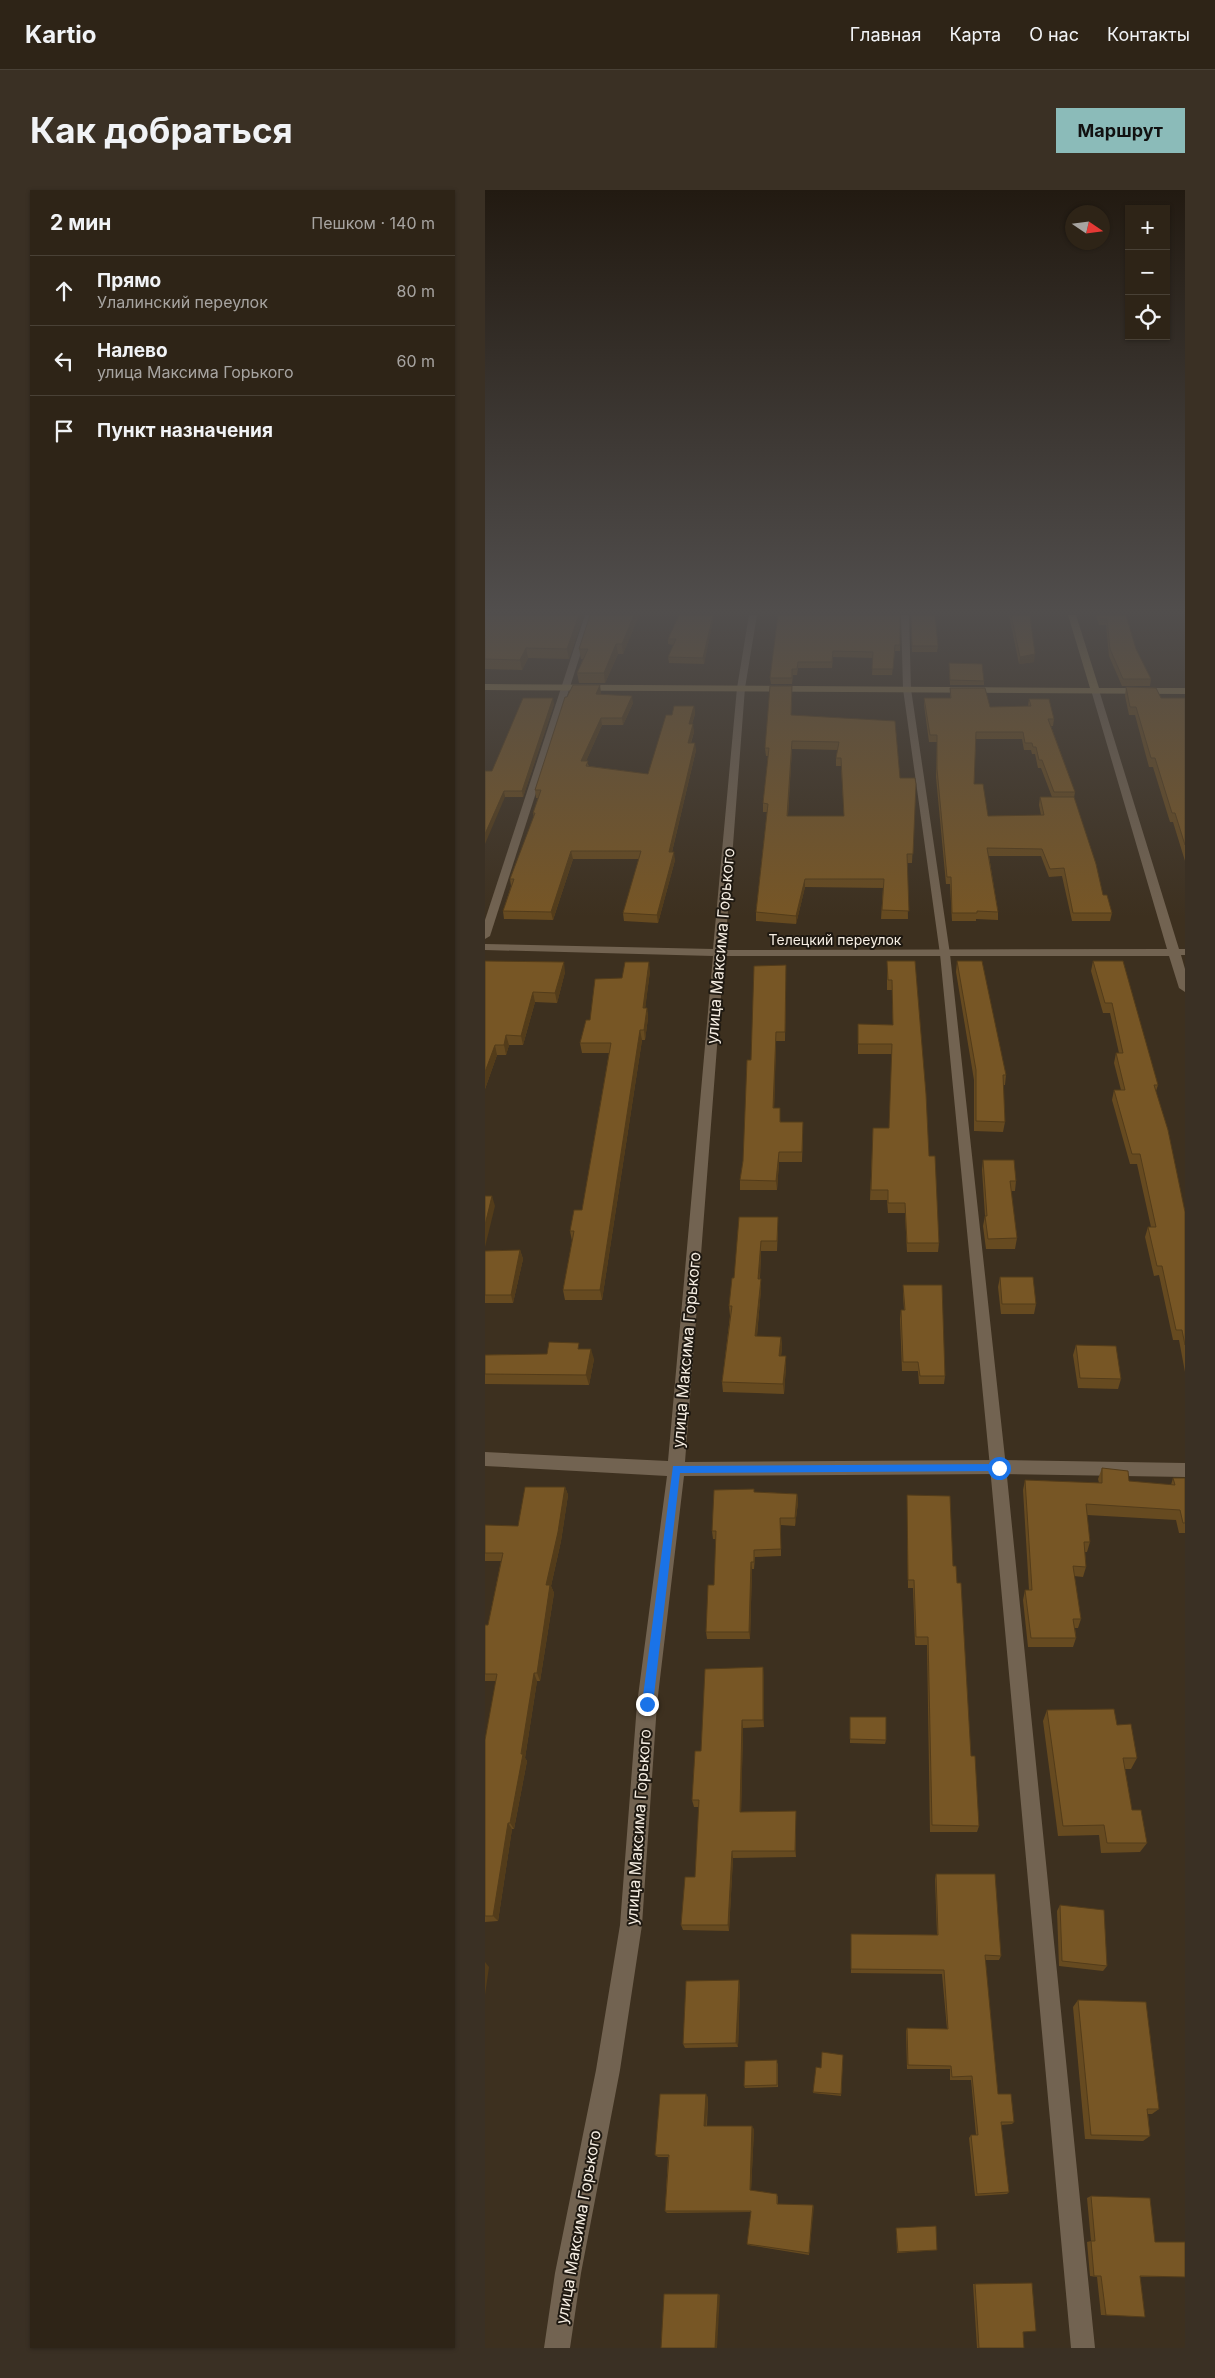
<!DOCTYPE html>
<html lang="ru">
<meta charset="utf-8">
<style>
:root{--surface:#2e2417;--page:#3a3024;--text:#f1f3f6;--muted:#a7a4a1;--line:#494136;--accent:#8bbbb9}
body{margin:0;font-family:Inter,sans-serif;background:var(--page);color:var(--text)}
.controls{position:absolute;right:15px;top:15px;display:grid;overflow:hidden;border-radius:0px;box-shadow:0 1px 4px #0004}
.controls button{width:45px;height:45px;display:grid;place-items:center;padding:0;border:0;border-bottom:1px solid var(--line);background:var(--surface);color:var(--text);font:25px sans-serif}
.compass{position:absolute;left:580px;top:15px;width:45px;height:45px;border-radius:50%;background:var(--surface);box-shadow:0 1px 4px #0004;rotate:103deg}
.stop{position:absolute;width:15px;height:15px;margin:-11px;border:4px solid #1a73e8;border-radius:50%;background:#fff}
.stop.end{background:#1a73e8;border-color:#fff;box-shadow:0 1px 5px #0008}
.list{margin:0;padding:0;list-style:none}
h2{display:flex;justify-content:space-between;align-items:center;height:65px;margin:0;padding:0 20px;font-size:21px}
h2 small{font-size:16px;font-weight:400;color:var(--muted)}
.list li{display:grid;grid-template-columns:32px 1fr auto;gap:15px;align-items:center;box-sizing:border-box;height:70px;padding:0 20px;border-top:1px solid var(--line)}
.list b{display:block;font-size:19px;white-space:nowrap}
.list p{margin:0;font-size:16px;white-space:nowrap;color:var(--muted)}
.list em{font-size:16px;font-style:normal;color:var(--muted)}
.icon{flex:none;width:28px;height:28px;fill:none;stroke:currentColor;stroke-width:2;stroke-linecap:round;stroke-linejoin:round}
.map{position:relative;flex:none;width:700px;height:2158px;overflow:hidden;border-radius:0px}
header{display:flex;align-items:center;gap:30px;box-sizing:border-box;height:70px;padding:0 25px;background:var(--surface);border-bottom:1px solid var(--line)}
header strong{font-size:24px}
nav{display:flex;gap:28px;margin-inline-start:auto;font-size:18px}
.intro{display:flex;align-items:center;justify-content:space-between;box-sizing:border-box;height:120px;padding:0 30px}
h1{margin:0;font-size:35px}
.button{padding:12px 22px;border-radius:0px;background:var(--accent);color:#111;font-size:18px;font-weight:700}
main{display:flex;gap:30px;padding:0 30px}
aside{flex:1;background:var(--surface);border-radius:0px;box-shadow:0 1px 4px #0004}
.map>svg:first-child{display:block}
</style>
<header>
<strong>Kartio</strong>
<nav><a>Главная</a><a>Карта</a><a>О нас</a><a>Контакты</a></nav>
</header>
<div class="intro"><h1>Как добраться</h1><a class="button">Маршрут</a></div>
<main>
<aside>
<h2>2 мин<small>Пешком · 140 m</small></h2>
<ul class="list">
<li><svg class="icon" aria-label="ahead" viewBox="0 0 24 24"><path d="M12 20V5M6 11l6-6 6 6"/></svg><div><b>Прямо</b><p>Улалинский переулок</p></div><em>80 m</em></li>
<li><svg class="icon" aria-label="left" viewBox="0 0 24 24"><path d="M17 20v-9H6M10 6l-5 5 5 5"/></svg><div><b>Налево</b><p>улица Максима Горького</p></div><em>60 m</em></li>
<li><svg class="icon" aria-label="arrive" viewBox="0 0 24 24"><path d="M6 21V4h12l-3 4 3 4H6"/></svg><div><b>Пункт назначения</b></div></li>
</ul>
</aside>
<div class="map">
<svg width="700" height="2158" viewBox="0 0 700 2158">
<rect width="100%" height="100%" fill="#3d301f"/>
<g fill="none" stroke-linecap="round" stroke-linejoin="round">
<g fill="#726351" fill-rule="evenodd">
<polygon points="100,425 108,425 5,746 0,749 0,730"/>
<polygon points="416,425 424,425 426,499 465,764 521,1277 610,2158 586,2158 505,1277 455,764 418,499"/>
</g>
<polygon fill="#726351" fill-rule="evenodd" points="264,425 272,425 260,498 240,760 682,759 606,500 610,497 614,500 694,759 700,759 700,765 696,765 700,779 700,802 694,798 684,766 239,766 200,1272 513,1270 700,1273 700,1287 513,1284 199,1286 172,1514 157,1735 135,1880 96,2083 85,2158 59,2158 70,2083 111,1880 135,1735 152,1514 182,1286 0,1276 0,1262 183,1271 228,766 0,760 0,754 228,759 252,498"/>
<polygon fill="#887449" fill-rule="evenodd" points="583,425 591,425 614,498 700,498 700,504 0,500 0,494 605,498"/>
</g>
<g fill="#664a20" fill-rule="evenodd">
<polygon points="0,425 99,425 84,469 43,468 37,480 0,479"/>
<polygon points="105,425 154,425 138,464 133,464 120,493 94,493 92,483 98,469 96,469 94,459"/>
<polygon points="229,425 219,474 184,473 183,467 189,455 183,454 183,449"/>
<polygon points="293,425 415,455 415,461 410,461 407,485 387,485 388,468 348,467 347,478 313,478 312,485 308,485 307,494 286,494 285,488"/>
<polygon points="426,425 450,425 453,456 452,462 427,462"/>
<polygon points="524,425 545,425 549,472 534,474"/>
<polygon points="611,425 641,425 651,459 666,489 665,496 637,496 624,466 621,435 614,435"/>
<polygon points="464,473 499,491 499,495 465,495"/>
<path d="M307,496L306,525L410,531L415,588L431,594L427,673H422L423,729H396L398,698L320,697L311,734L271,731V722L282,622H278V613L283,566H281L280,558ZM307,559L353,560L351,568V576H356L359,626H303Z"/>
<polygon points="641,497 676,508 700,508 700,671 688,632 685,632 668,577 664,577 650,525 644,525 640,506"/>
<path d="M465,498L505,517L543,516L544,509L569,529L568,536H566L590,602L589,608L618,705L627,723L625,731H587L577,686L564,687L556,666H504L513,722V730L491,729V731H467L465,694H461L451,587L452,552H444L439,515V508H465ZM491,549H537L539,560H546L547,564H550L553,578H556L567,607H555L554,615L556,625L503,626L489,594Z"/>
<polygon points="116,503 115,505 148,513 138,535 117,535 101,571 104,576 163,584 187,525 209,516 210,524 207,534 209,542 206,553 211,560 187,662 190,670 173,733 139,731 138,723 154,669 88,669 68,730 19,729 18,721 26,696 25,689 49,627 48,623 53,608 51,608 50,600"/>
<polygon points="69,514 38,607 20,607 7,581"/>
<polygon points="0,771 80,782 72,813 50,812 38,855 24,855 21,865 12,865 0,899"/>
<polygon points="402,771 430,771 444,966 454,1053 453,1062 422,1062 420,1023 403,1023 402,1010 385,1010 388,938 404,938 407,864 373,864 373,834 408,835 407,800 402,800"/>
<polygon points="472,771 521,885 520,895 518,895 520,932 518,942 489,941 489,890 471,782"/>
<polygon points="608,771 673,895 671,901 700,1022 700,1182 694,1150 688,1150 674,1085 669,1086 660,1047 663,1037 666,1037 652,974 645,974 627,910 629,900 636,900 629,873 631,863 634,863 625,823 618,823 606,781"/>
<polygon points="165,781 160,818 162,818 163,828 160,850 157,850 117,1110 80,1110 78,1100 87,1051 85,1041 97,1020 124,863 97,863 95,853 105,830"/>
<polygon points="301,785 300,851 291,851 289,918 296,932 318,942 317,972 294,972 292,1000 255,1000 255,990 258,971 266,870"/>
<polygon points="498,970 531,991 530,1001 526,1001 532,1048 530,1059 501,1059 498,1036 500,1026 497,980"/>
<polygon points="293,1027 293,1037 292,1061 276,1061 275,1089 276,1089 276,1099 272,1146 296,1147 297,1157 296,1166 301,1166 301,1176 299,1204 238,1202 237,1192 245,1126 244,1116 249,1088"/>
<polygon points="35,1060 38,1069 28,1113 0,1113 0,1061"/>
<polygon points="515,1087 551,1114 549,1124 516,1124 513,1097"/>
<polygon points="418,1095 460,1186 459,1194 434,1194 433,1181 417,1181 415,1129 416,1120 419,1120 418,1104"/>
<polygon points="591,1155 636,1189 633,1199 593,1198 588,1165"/>
<polygon points="96,1159 109,1169 104,1195 0,1194 0,1165 62,1164"/>
<polygon points="617,1278 644,1291 686,1295 688,1288 700,1288 700,1343 694,1343 691,1330 602,1325 605,1352 602,1362 600,1362 601,1377 598,1387 589,1386 596,1429 593,1438 590,1438 591,1448 588,1457 543,1457 538,1410 540,1400 544,1400 538,1300 540,1290 614,1293 613,1289"/>
<polygon points="80,1297 83,1305 76,1351 66,1396 69,1403 55,1491 52,1491 40,1568 42,1571 29,1639 27,1639 13,1731 0,1732 0,1550 11,1491 0,1491 0,1435 3,1435 16,1371 0,1371 0,1335 33,1336"/>
<polygon points="269,1302 312,1304 313,1312 310,1336 296,1335 296,1366 270,1367 269,1379 267,1379 265,1449 222,1449 221,1442 229,1395 231,1349 228,1349 227,1341"/>
<polygon points="422,1305 468,1376 486,1566 494,1636 492,1642 445,1642 442,1455 430,1455 428,1398 423,1398 422,1313"/>
<polygon points="279,1485 279,1537 258,1538 256,1622 311,1621 311,1667 248,1668 244,1741 198,1740 196,1735 210,1687 214,1617 209,1617 207,1610 216,1561"/>
<polygon points="562,1520 632,1535 652,1568 646,1579 640,1579 647,1620 662,1653 655,1662 616,1663 614,1645 573,1646 558,1531"/>
<polygon points="365,1527 401,1550 400,1554 365,1553"/>
<polygon points="451,1684 516,1766 514,1770 500,1770 513,1904 529,1932 527,1934 516,1935 524,2002 522,2004 490,2006 484,1948 486,1945 491,1945 486,1890 465,1890 465,1879 422,1879 421,1841 422,1838 462,1839 457,1784 366,1783 366,1744 452,1745 450,1689"/>
<polygon points="575,1715 622,1776 618,1781 574,1776 572,1721"/>
<polygon points="255,1795 253,1857 200,1858 198,1854"/>
<polygon points="593,1810 674,1919 667,1924 663,1924 665,1946 658,1951 600,1949 588,1817"/>
<polygon points="358,1865 356,1906 328,1903 328,1902 336,1878"/>
<polygon points="293,1873 293,1897 260,1898 259,1896"/>
<polygon points="223,1907 222,1936 269,1939 266,2000 293,2006 293,2014 328,2015 324,2065 263,2055 262,2054 266,2022 182,2023 180,2021 183,1967 173,1967 170,1965"/>
<polygon points="606,2006 670,2052 700,2055 700,2087 655,2087 660,2127 616,2125 612,2087 605,2086 602,2052 606,2051 602,2008"/>
<polygon points="411,2038 452,2060 412,2063"/>
<polygon points="488,2094 490,2094 538,2142 539,2158 492,2158"/>
</g>
<g fill="#533c1a">
<polygon points="94,425 99,425 84,469 82,459"/>
<polygon points="149,425 154,425 138,464 137,454"/>
<polygon points="228,425 229,425 219,474 218,468"/>
<polygon points="131,454 133,464 120,493 119,483"/>
<polygon points="41,458 43,468 37,480 35,470"/>
<polygon points="550,464 549,472 534,474 535,467"/>
<polygon points="115,495 116,503 112,512 111,504"/>
<polygon points="147,506 148,513 138,535 137,528"/>
<polygon points="68,508 69,514 38,607 37,601"/>
<polygon points="209,516 210,524 204,542 204,534"/>
<polygon points="116,528 117,535 98,578 96,571"/>
<polygon points="208,534 209,542 203,560 203,553"/>
<polygon points="307,551 307,559 302,634 302,626"/>
<polygon points="210,553 211,560 185,670 184,662"/>
<polygon points="19,601 20,607 0,654 0,644"/>
<polygon points="86,661 88,669 68,730 66,722"/>
<polygon points="189,662 190,670 173,733 172,725"/>
<polygon points="320,689 320,697 311,734 311,726"/>
<polygon points="79,772 80,782 72,813 70,803"/>
<polygon points="164,772 165,781 159,828 158,818"/>
<polygon points="48,802 50,812 38,855 36,846"/>
<polygon points="162,818 163,828 160,850 159,840"/>
<polygon points="155,840 157,850 117,1110 115,1100"/>
<polygon points="291,842 291,851 289,927 288,918"/>
<polygon points="21,845 24,855 21,865 19,855"/>
<polygon points="10,855 12,865 0,899 0,882"/>
<polygon points="294,962 294,972 292,1000 291,991"/>
<polygon points="7,1006 10,1016 0,1057 0,1035"/>
<polygon points="276,1051 276,1061 274,1099 273,1089"/>
<polygon points="35,1060 38,1069 28,1113 26,1105"/>
<polygon points="276,1089 276,1099 271,1156 270,1146"/>
<polygon points="296,1147 297,1157 295,1176 294,1166"/>
<polygon points="106,1159 109,1169 104,1195 101,1185"/>
<polygon points="301,1166 301,1176 299,1204 298,1194"/>
<polygon points="80,1297 83,1305 76,1351 66,1396 69,1403 55,1491 52,1483 61,1395"/>
<polygon points="312,1304 313,1312 310,1336 310,1328"/>
<polygon points="266,1372 267,1379 265,1449 264,1442"/>
<polygon points="278,1477 279,1485 279,1537 278,1530"/>
<polygon points="49,1483 52,1491 40,1568 42,1571 29,1639 25,1633"/>
<polygon points="257,1530 258,1538 256,1629 255,1622"/>
<polygon points="311,1621 311,1667 310,1661"/>
<polygon points="23,1633 27,1639 13,1731 8,1726"/>
<polygon points="247,1661 248,1668 244,1741 243,1735"/>
<polygon points="0,1772 4,1777 0,1805"/>
<polygon points="254,1790 255,1795 253,1857 251,1853"/>
<polygon points="221,1904 223,1907 221,1939 219,1936"/>
<polygon points="267,1936 269,1939 266,2002 265,2000"/>
<polygon points="328,2015 329,2017 324,2065 324,2063"/>
<polygon points="233,2104 235,2105 232,2158 230,2158"/>
</g>
<g fill="#775625" stroke="#533c1a" fill-rule="evenodd">
<polygon points="0,425 94,425 82,459 41,458 35,470 0,469"/>
<polygon points="105,425 149,425 137,454 131,454 119,483 92,483 103,459 94,459"/>
<polygon points="194,425 228,425 218,468 183,467 191,449 183,449"/>
<polygon points="293,425 415,425 415,455 410,455 408,479 387,479 388,462 348,461 347,472 313,472 312,479 307,479 307,488 285,488"/>
<polygon points="426,425 450,425 453,456 427,456"/>
<polygon points="526,425 545,425 550,464 535,467"/>
<polygon points="614,425 641,425 651,459 666,489 638,489 625,459 622,429 615,429"/>
<polygon points="464,473 497,474 499,491 465,490"/>
<polygon points="88,495 115,495 111,504 147,506 137,528 116,528 96,571 103,571 101,576 163,584 181,525 187,525 189,516 209,516 204,534 208,534 203,553 210,553 184,662 189,662 172,725 138,723 156,661 86,661 66,722 18,721 29,689 25,689 50,623 48,623 56,600 50,600 80,507 82,507"/>
<path d="M285,496H307L306,525L410,531L415,588H430L431,594L428,664H422L424,721L397,720L399,689H320L311,726L271,722L283,614L278,613L284,558H280ZM307,551L354,552L351,568H356L359,626H302Z"/>
<polygon points="641,497 671,498 676,508 700,508 700,655 690,623 687,623 670,568 666,568 651,517 645,517"/>
<polygon points="465,498 500,498 505,517 546,516 544,509 564,509 569,529 563,529 590,602 569,602 557,570 554,570 551,557 548,557 547,553 540,553 538,542 491,542 489,594 498,594 503,626 559,625 555,607 589,607 611,674 618,705 622,705 627,723 588,723 579,678 565,679 557,659 502,658 513,722 492,721 492,723 467,723 466,687 462,687 452,579 452,545 445,545 439,508 466,508"/>
<polygon points="38,508 68,508 37,601 19,601 0,644 0,581 7,581"/>
<polygon points="0,771 79,772 70,803 48,802 36,846 21,845 19,855 10,855 0,882"/>
<polygon points="402,771 430,771 441,904 444,966 450,966 454,1053 422,1053 420,1013 403,1013 403,1000 386,1000 388,938 404,938 407,854 373,854 373,834 408,835 407,790 403,790"/>
<polygon points="472,771 497,771 521,885 518,885 520,932 491,931 491,880"/>
<polygon points="608,771 638,771 673,895 669,895 683,940 700,1022 700,1155 697,1140 691,1140 677,1076 672,1076 663,1037 671,1037 655,964 647,964 629,900 640,900 631,863 638,863 627,813 620,813"/>
<polygon points="140,772 164,772 158,818 162,818 159,840 155,840 115,1100 78,1100 89,1041 85,1041 89,1020 97,1020 126,853 95,853 101,830 105,830 110,789 137,788"/>
<polygon points="301,775 300,842 291,842 288,918 295,918 295,932 318,932 317,962 294,962 291,991 255,990 258,971 262,870 266,870 269,776"/>
<polygon points="498,970 529,970 531,991 525,991 532,1048 503,1049 500,1026 502,1026"/>
<polygon points="0,1006 7,1006 0,1035"/>
<polygon points="254,1027 293,1027 292,1051 276,1051 273,1089 276,1089 270,1146 296,1147 294,1166 301,1166 298,1194 237,1192 247,1116 244,1116 247,1088 249,1088"/>
<polygon points="35,1060 26,1105 0,1105 0,1061"/>
<polygon points="515,1087 548,1087 551,1114 517,1114"/>
<polygon points="418,1095 457,1095 460,1186 435,1186 433,1172 418,1172 416,1120 420,1120"/>
<polygon points="64,1152 94,1153 93,1159 106,1159 101,1185 0,1184 0,1165 62,1164"/>
<polygon points="591,1155 631,1156 636,1189 595,1188"/>
<polygon points="617,1278 643,1281 644,1291 690,1295 688,1288 700,1288 700,1333 698,1333 695,1320 601,1314 605,1352 599,1352 601,1377 588,1376 596,1429 588,1429 591,1448 546,1448 540,1400 547,1400 540,1290 617,1293"/>
<polygon points="40,1297 80,1297 73,1342 61,1395 65,1395 52,1483 49,1483 36,1564 38,1564 25,1633 23,1633 8,1726 0,1726 0,1550 12,1484 0,1484 0,1435 3,1435 18,1363 0,1363 0,1335 33,1336"/>
<polygon points="269,1299 269,1302 312,1304 310,1328 295,1328 296,1359 269,1360 269,1372 266,1372 264,1442 221,1442 223,1395 229,1395 231,1341 227,1341 229,1300"/>
<polygon points="422,1305 465,1306 468,1376 471,1376 472,1393 476,1393 486,1566 490,1566 494,1636 447,1635 443,1447 431,1447 429,1390 423,1390"/>
<polygon points="278,1477 278,1530 257,1530 255,1622 311,1621 310,1661 247,1661 243,1735 196,1735 200,1687 210,1687 214,1610 207,1610 210,1561 216,1561 220,1479"/>
<polygon points="629,1519 632,1535 646,1534 652,1568 638,1568 647,1620 656,1620 662,1653 622,1653 619,1635 578,1636 562,1520"/>
<polygon points="365,1527 401,1527 401,1550 365,1549"/>
<polygon points="451,1684 510,1684 516,1766 500,1765 513,1904 526,1904 529,1932 516,1932 524,2002 492,2004 486,1945 493,1945 487,1886 467,1887 466,1876 423,1875 422,1838 463,1839 459,1780 366,1779 366,1744 453,1745"/>
<polygon points="575,1715 619,1720 622,1776 577,1771"/>
<polygon points="254,1790 251,1853 198,1854 201,1791"/>
<polygon points="593,1810 661,1812 674,1919 662,1919 665,1946 606,1945"/>
<polygon points="337,1862 358,1865 356,1904 328,1902 331,1877 336,1878"/>
<polygon points="292,1870 292,1895 259,1896 260,1871"/>
<polygon points="175,1904 221,1904 219,1936 267,1936 265,2000 292,2004 292,2014 328,2015 324,2063 262,2054 266,2021 180,2021 184,1965 170,1965"/>
<polygon points="606,2006 665,2008 670,2052 700,2052 700,2087 655,2086 660,2127 621,2125 616,2086 609,2086 606,2051 610,2051"/>
<polygon points="451,2036 452,2060 413,2062 411,2038"/>
<polygon points="547,2093 551,2141 538,2142 539,2158 494,2158 490,2094"/>
<polygon points="179,2104 233,2104 230,2158 176,2158"/>
</g>
<linearGradient id="sky" x2="0" y2="1"><stop stop-color="#221a11"/><stop offset="0.58" stop-color="#514e4d"/><stop offset="1" stop-color="#514e4d" stop-opacity="0"/></linearGradient>
<rect width="700" height="727" fill="url(#sky)"/>
<polygon fill="#1a73e8" points="514,1274 518,1278 514,1281 195,1283 168,1514 162,1520 159,1518 157,1514 188,1276"/>
<g text-anchor="middle" dominant-baseline="central" stroke-width="4" stroke-linejoin="round" paint-order="stroke">
<g font-size="14" fill="#f6eee3" stroke="#1f1911">
<text x="350" y="749">Телецкий переулок</text>
</g>
<g font-size="16" fill="#f6eee3" stroke="#1f1911">
<text transform="translate(235 756) rotate(-85)">улица Максима Горького</text>
<text transform="translate(201 1160) rotate(-85)">улица Максима Горького</text>
<text transform="translate(153 1637) rotate(-86)">улица Максима Горького</text>
<text transform="translate(93 2037) rotate(-80)">улица Максима Горького</text>
</g>
</g>
</svg>
<div class="controls">
<button>+</button>
<button>−</button>
<button><svg class="icon" aria-label="locate" viewBox="0 0 24 24"><circle cx="12" cy="12" r="6"/><path d="M12 2v4M12 18v4M2 12h4M18 12h4"/></svg></button>
</div>
<svg class="compass" viewBox="-18 -18 36 36"><path d="M0-13l5 13h-10z" fill="#e53935"/><path d="M0 13l5-13h-10z" fill="#a7a4a1"/></svg>
<div class="stop" style="left:514px;top:1278px"></div>
<div class="stop end" style="left:162px;top:1514px"></div>
</div>
</main>
